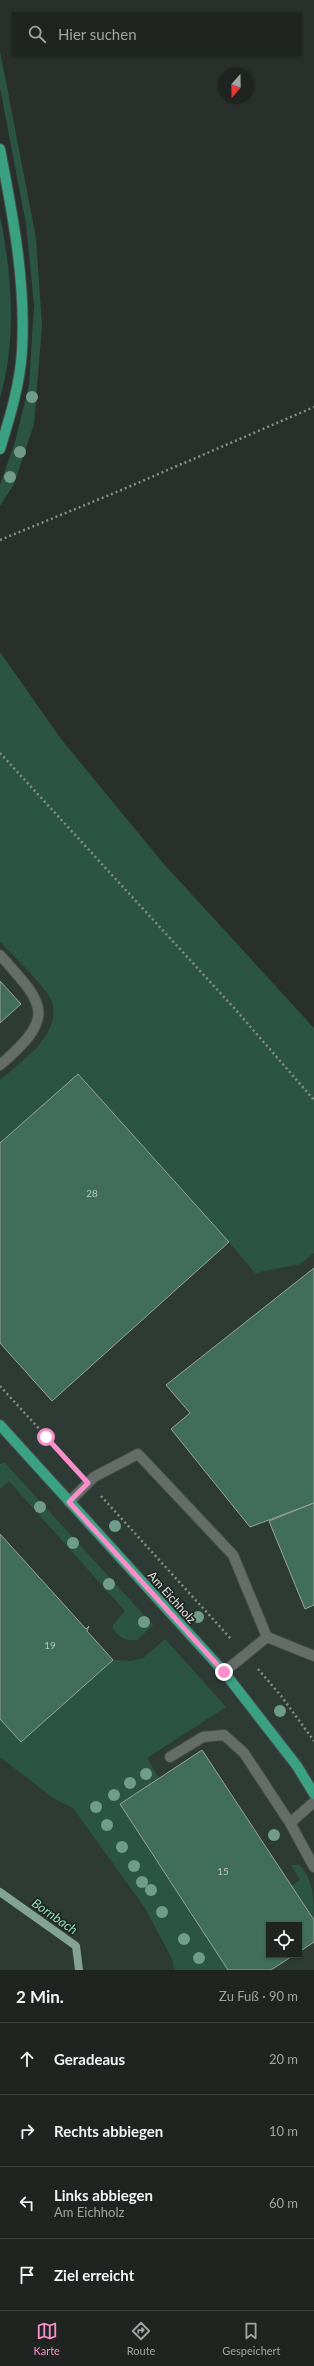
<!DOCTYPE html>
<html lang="de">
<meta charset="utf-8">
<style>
:root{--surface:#1f2421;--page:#272c2a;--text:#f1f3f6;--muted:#a1a4a5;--line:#3c413f;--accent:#f98fca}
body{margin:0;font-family:Lato,sans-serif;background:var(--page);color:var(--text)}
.controls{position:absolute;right:12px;bottom:12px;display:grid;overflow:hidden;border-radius:0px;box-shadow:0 1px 3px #0004}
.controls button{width:36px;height:36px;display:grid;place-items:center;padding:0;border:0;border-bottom:1px solid var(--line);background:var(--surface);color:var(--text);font:20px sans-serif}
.compass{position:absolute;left:218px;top:68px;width:36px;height:36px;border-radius:50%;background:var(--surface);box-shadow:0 1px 3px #0004;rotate:200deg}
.stop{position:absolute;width:12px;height:12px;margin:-9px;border:3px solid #f98fca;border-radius:50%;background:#fff}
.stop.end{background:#f98fca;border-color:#fff;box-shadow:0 1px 4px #0008}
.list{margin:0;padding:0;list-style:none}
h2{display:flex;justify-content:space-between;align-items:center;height:52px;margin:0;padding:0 16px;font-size:17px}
h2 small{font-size:13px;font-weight:400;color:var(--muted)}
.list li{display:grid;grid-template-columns:26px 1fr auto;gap:12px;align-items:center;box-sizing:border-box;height:72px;padding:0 16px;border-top:1px solid var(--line)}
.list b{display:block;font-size:15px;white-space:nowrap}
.list p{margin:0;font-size:13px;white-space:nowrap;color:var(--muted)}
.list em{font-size:13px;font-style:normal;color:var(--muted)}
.icon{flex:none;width:22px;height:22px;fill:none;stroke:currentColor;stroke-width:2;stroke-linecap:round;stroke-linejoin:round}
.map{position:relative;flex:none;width:314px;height:1970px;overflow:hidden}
.search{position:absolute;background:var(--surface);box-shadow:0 1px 3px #0004;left:12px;right:12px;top:12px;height:44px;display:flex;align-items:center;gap:10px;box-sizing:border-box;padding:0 14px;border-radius:0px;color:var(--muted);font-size:15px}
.sheet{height:340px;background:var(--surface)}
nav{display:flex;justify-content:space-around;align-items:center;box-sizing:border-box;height:56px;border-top:1px solid var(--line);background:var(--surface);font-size:11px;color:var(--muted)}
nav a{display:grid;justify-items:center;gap:2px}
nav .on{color:var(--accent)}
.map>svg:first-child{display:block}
</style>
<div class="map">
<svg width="314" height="1970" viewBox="0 0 314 1970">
<rect width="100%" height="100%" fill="#29302c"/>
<path fill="#2e3b35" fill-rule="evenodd" d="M0,811L314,1159V1970H0ZM269,1925H299V1955H269Z"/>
<g fill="#2b5444">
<polygon points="0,51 36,238 42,326 34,424 14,484 0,506 0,485 15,442 29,385 34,305 26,224 0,88"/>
<path d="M0,216C12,275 17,339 0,398Z"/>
<path d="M0,652L61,739L163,863L314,1028V1253L300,1264L255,1273L229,1242L78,1074L0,1143V1080C20,1062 62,1035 52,1002C49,990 11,953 0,942Z"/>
<path d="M5,1463L153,1625L137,1640C125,1641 120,1638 113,1629V1625L125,1611L9,1481L0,1489V1464Z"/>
<polygon points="165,1639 226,1707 147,1758 159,1778 120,1804 228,1970 175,1970 171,1957 145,1908 73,1808 53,1798 0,1757 0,1719 21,1742 113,1660 131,1661 143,1658"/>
<path d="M291,1865H299C314,1878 314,1902 314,1920L291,1886L300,1880Z"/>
</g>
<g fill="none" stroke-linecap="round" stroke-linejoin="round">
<polyline stroke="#83a396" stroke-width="8" points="0,1892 76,1946 79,1970"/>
</g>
<g fill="#416d5c" stroke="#99a29e">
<polygon points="0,981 21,1004 0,1023"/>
<polygon points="78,1074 229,1242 52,1401 0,1343 0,1143"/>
<polygon points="314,1268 314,1503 250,1527 171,1429 190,1413 166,1385"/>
<polygon points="314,1503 314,1605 305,1609 269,1521"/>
<polygon points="0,1534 86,1629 89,1626 87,1631 113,1660 21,1742 0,1719"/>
<polygon points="202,1750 314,1920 314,1942 299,1952 299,1925 269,1925 269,1955 294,1955 271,1970 228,1970 120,1804"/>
</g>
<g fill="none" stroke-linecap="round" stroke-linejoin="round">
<defs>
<g id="minor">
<path d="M0,955C45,1005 57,1016 0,1065"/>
<polyline points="69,1502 94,1477 138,1454 233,1555 267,1637"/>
<polyline points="224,1672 267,1637 314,1656"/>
<polyline points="170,1757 203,1737 224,1735 244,1753 290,1823 314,1867"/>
<polyline points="290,1823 314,1802"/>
</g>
<g id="major">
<path d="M0,149C13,216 26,283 22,351C20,384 10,417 0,449"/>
<polyline points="0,1425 224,1672 297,1766 314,1794"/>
</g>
</defs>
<use href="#minor" stroke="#464c49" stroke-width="12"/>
<use href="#major" stroke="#464c49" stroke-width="12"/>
<g stroke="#878d8a" stroke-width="2.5" stroke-dasharray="2 3" stroke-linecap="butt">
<polyline points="0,540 119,491 314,407"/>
<polyline points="0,753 235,1009 314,1100"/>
<polyline points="0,1386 76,1469"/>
<polyline points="101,1496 232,1640"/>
<polyline points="258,1669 282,1697 314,1741"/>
</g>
<use href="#minor" stroke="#656d69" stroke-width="10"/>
<use href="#major" stroke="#3aa182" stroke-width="10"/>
</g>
<g fill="#709d8a">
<circle cx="32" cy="397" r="6"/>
<circle cx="20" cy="452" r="6"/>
<circle cx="10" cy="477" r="6"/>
<circle cx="40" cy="1507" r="6"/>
<circle cx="115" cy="1526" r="6"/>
<circle cx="73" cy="1543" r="6"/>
<circle cx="109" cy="1584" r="6"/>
<circle cx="198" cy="1617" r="6"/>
<circle cx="144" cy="1622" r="6"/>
<circle cx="280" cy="1711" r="6"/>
<circle cx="146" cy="1774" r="6"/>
<circle cx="130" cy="1783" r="6"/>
<circle cx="114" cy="1795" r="6"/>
<circle cx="96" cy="1807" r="6"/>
<circle cx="107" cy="1825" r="6"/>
<circle cx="274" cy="1835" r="6"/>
<circle cx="122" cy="1847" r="6"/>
<circle cx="134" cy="1866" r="6"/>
<circle cx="142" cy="1882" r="6"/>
<circle cx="151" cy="1890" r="6"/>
<circle cx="162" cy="1912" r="6"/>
<circle cx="184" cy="1939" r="6"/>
<circle cx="199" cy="1958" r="6"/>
</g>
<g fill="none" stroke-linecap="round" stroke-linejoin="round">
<polyline stroke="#f98fca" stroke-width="5" points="46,1437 88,1483 69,1502 224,1672"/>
</g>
<g text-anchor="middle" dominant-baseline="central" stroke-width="3.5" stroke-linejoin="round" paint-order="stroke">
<g font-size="10" fill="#b5c4be">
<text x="92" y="1193">28</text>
<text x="50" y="1645">19</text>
<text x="223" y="1871">15</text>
</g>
<g font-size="12" fill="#dce1de" stroke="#1f2623">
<text transform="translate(172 1597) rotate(48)">Am Eichholz</text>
</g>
<g font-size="13" font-style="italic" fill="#8fd9bb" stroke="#1f2623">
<text transform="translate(55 1916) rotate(35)">Bornbach</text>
</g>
</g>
</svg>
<div class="controls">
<button><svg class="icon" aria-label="locate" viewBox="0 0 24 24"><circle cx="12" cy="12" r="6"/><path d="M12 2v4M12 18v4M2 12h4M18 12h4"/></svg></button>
</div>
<svg class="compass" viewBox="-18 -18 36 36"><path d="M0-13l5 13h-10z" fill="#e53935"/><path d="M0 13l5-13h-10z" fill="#a1a4a5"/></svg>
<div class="stop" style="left:46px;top:1437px"></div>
<div class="stop end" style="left:224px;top:1672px"></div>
<div class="search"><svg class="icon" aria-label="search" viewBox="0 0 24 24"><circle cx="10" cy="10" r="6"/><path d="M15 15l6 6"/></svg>Hier suchen</div>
</div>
<section class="sheet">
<h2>2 Min.<small>Zu Fuß · 90 m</small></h2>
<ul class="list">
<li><svg class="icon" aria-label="ahead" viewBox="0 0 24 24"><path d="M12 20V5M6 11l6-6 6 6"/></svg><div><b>Geradeaus</b></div><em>20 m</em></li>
<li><svg class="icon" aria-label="right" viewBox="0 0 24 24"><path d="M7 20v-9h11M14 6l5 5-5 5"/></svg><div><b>Rechts abbiegen</b></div><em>10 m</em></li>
<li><svg class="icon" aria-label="left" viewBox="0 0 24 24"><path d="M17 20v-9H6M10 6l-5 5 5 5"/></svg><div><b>Links abbiegen</b><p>Am Eichholz</p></div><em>60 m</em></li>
<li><svg class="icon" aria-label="arrive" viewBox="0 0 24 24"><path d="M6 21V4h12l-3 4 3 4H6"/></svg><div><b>Ziel erreicht</b></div></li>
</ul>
</section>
<nav>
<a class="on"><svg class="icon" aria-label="map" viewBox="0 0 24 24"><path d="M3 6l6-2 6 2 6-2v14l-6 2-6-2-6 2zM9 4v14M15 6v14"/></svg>Karte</a>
<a><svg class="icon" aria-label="directions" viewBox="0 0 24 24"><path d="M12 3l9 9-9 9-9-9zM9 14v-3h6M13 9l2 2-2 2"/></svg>Route</a>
<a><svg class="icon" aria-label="saved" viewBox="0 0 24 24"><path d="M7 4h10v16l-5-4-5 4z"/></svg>Gespeichert</a>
</nav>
